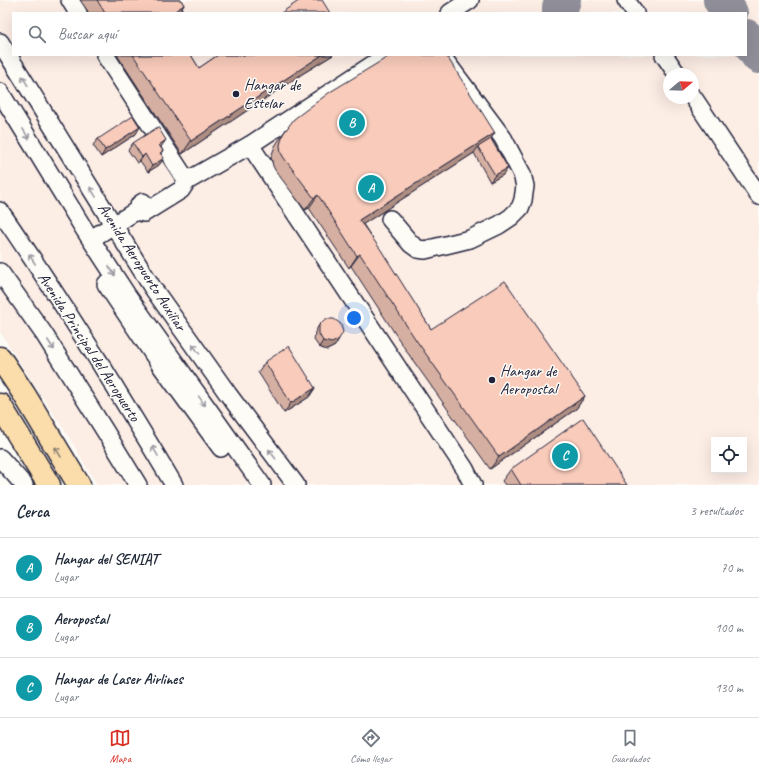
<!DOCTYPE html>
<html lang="es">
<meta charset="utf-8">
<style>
:root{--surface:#fff;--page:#f6f6f7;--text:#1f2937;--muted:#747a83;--line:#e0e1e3;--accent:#d93025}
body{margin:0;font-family:Caveat,sans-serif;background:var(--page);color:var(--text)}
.controls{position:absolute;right:12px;bottom:12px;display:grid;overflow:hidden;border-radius:0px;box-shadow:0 4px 16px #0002}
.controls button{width:36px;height:36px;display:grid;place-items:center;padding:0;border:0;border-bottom:1px solid var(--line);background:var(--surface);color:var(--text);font:20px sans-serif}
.compass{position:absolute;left:663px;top:68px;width:36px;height:36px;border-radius:50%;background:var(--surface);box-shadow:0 4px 16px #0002;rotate:71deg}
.you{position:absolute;left:354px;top:318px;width:14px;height:14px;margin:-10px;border:3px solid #fff;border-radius:50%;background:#1a73e8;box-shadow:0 0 0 6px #1a73e833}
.badge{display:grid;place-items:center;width:26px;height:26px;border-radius:50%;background:var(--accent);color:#fff;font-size:13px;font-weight:700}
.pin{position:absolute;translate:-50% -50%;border:2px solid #fff;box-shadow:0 1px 4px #0006}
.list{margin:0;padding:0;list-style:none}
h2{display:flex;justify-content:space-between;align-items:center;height:52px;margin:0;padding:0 16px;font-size:17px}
h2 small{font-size:13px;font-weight:400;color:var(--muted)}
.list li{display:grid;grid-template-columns:26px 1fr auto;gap:12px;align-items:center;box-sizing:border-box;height:60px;padding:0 16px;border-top:1px solid var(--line)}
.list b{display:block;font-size:15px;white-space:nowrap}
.list p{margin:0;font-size:13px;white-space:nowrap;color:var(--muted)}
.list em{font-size:13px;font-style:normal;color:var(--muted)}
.icon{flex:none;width:22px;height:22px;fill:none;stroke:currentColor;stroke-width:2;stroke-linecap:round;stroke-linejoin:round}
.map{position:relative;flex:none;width:759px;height:485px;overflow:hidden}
.search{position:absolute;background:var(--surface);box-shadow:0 4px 16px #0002;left:12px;right:12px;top:12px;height:44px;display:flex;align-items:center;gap:10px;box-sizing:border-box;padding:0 14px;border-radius:0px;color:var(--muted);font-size:15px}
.sheet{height:232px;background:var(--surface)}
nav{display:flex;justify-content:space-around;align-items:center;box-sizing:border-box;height:56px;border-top:1px solid var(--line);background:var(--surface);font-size:11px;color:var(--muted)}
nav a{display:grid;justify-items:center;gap:2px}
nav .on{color:var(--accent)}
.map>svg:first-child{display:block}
</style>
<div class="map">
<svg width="759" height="485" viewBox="0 0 759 485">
<rect width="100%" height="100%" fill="#fdfcf7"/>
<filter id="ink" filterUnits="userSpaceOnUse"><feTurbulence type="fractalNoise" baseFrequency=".025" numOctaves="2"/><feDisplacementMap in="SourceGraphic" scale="8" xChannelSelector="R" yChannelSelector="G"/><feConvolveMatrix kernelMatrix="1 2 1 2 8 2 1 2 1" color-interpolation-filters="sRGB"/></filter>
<g filter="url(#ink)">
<path fill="#fcede5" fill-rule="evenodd" d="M0,0H759V485H97L72,442L0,332ZM13,13H746V55H13ZM669,74H693V98H669ZM714,440H744V470H714Z"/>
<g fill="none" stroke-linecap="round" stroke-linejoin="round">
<g stroke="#908f99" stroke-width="36">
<polyline points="721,0 730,13"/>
<polyline points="560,13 560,8 563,0"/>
<polyline points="746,37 759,56"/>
</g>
<defs>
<g id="minor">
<polyline points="70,0 78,13"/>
<polyline points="626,0 635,13"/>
<polyline points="450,13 470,0"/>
<polyline points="0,42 152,287 228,394 296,485"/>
<polyline points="105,55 187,181"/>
<polyline points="664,55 677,74"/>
<polyline points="0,92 84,229 127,295 262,485"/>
<polyline points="693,97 759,196"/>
<polyline points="250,145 387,55"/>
<path d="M0,211C35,261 67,312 100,363C125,404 150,444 174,485"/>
<polyline points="136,211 144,213 181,190 187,181 250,145 465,469 473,485"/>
<polyline points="390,219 411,244 418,249 425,250 470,239 499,225 511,217 520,208 523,200 525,186 522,174 503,138 441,55"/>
<polyline points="91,239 136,211 140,204 143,202"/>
<polyline points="0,272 44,334 105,431 138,485"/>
<polyline points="106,284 159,363 221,448"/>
<polyline points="0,458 24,485"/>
</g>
<g id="major">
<polyline points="0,358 24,394 79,485"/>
<polyline points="0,405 49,485"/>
</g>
</defs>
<use href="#minor" stroke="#22223b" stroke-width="20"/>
<use href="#major" stroke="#22223b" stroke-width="25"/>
<use href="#minor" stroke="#fdfcf7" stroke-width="17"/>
<use href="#major" stroke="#faddab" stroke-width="22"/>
</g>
<g fill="#d5afa1" stroke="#22223b">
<polygon points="80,0 181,0 184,5 179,13 89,13"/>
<polygon points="117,55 191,55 199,68 218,55 333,55 302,74 182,154"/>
<polygon points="286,129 491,139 508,168 503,175 490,182 474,153 363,224 431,329 585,396 576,409 490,469 407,352 351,266 349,268 309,208 305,210 275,170 273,166 271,157 275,146"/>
<polygon points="136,134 101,157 93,145 98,139"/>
<polygon points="133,143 161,147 163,151 161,154 164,158 159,165 148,172 140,161 137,163 128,150"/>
<polygon points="319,325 335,346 327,350 319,347 314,340 315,332"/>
<polygon points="265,362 315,388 309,397 284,413 258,372"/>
<polygon points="511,469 627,485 505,485 502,481"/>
</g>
<g fill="#ae8e83" stroke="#22223b">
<polygon points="184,5 179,13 172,13"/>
<polygon points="322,55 333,55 302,74 182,154 191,141"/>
<polygon points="140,127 136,134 101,157 105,150"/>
<polygon points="495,133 486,146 478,147 474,153 351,232 359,220"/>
<polygon points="166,140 161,147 154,151 159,145"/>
<polygon points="145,154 140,161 137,163 142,157"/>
<polygon points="164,158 159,165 148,172 152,166"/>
<polygon points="508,168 503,175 490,182 495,175"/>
<polygon points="318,195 309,208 305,210 314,198"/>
<polygon points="360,254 351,266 349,268 357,256"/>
<polygon points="339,339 335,346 327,350 319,347 323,341"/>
<polygon points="315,388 309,397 284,413 291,403"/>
<polygon points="585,396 576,409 490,469 499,457"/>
</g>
<g fill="#f8cbbb" stroke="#22223b">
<polygon points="97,0 181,0 184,5 172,13 105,13"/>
<polygon points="300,0 322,0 330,13 281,13"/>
<polygon points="133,55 191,55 199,68 218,55 322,55 191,141"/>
<polygon points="391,55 446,55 495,133 359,220 381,250 431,329 505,281 585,396 499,457 416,340 360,254 357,256 318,195 314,198 284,158 281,153 280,145 283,134 294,119 330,92"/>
<polygon points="133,116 140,127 105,150 98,139"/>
<polygon points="158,127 166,140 159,145 163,151 160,153 164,158 152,166 145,154 142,157 133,143"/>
<polygon points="491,139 508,168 495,175 478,147"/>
<polygon points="325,319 334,319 341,324 343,332 339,339 332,343 323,341 319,334 319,325"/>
<polygon points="289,346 315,388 291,403 265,362"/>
<polygon points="583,418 627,485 521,485 511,469"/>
</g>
<defs><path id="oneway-shaft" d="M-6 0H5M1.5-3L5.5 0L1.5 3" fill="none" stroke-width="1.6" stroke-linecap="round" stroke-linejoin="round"/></defs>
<g stroke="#9a9aa2">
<use href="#oneway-shaft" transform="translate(25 81) rotate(-122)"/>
<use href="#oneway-shaft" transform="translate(26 134) rotate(58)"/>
<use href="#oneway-shaft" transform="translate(93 192) rotate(-122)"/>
<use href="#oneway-shaft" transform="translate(32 259) rotate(-123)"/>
<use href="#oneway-shaft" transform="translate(112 271) rotate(57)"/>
<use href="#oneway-shaft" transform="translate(51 345) rotate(57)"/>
<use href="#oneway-shaft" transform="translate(196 349) rotate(-126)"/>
<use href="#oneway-shaft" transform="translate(202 401) rotate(55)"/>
<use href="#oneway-shaft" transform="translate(155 451) rotate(-120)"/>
<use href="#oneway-shaft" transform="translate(272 454) rotate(-127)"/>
</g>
<use stroke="#8e8073" href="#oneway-shaft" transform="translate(58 452) rotate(-121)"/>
</g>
<g fill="#22223b" stroke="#fdfcf7" stroke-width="1.5">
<circle cx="236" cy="94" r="4"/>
<circle cx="492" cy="380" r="4"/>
</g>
<g text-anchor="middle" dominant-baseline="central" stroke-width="3" stroke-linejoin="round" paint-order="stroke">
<g font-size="16" fill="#22223b" stroke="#fdfcf7" text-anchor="start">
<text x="244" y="85">Hangar de<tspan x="244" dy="18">Estelar</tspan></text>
<text x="500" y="371">Hangar de<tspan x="500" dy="18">Aeropostal</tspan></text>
</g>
<g font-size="16" fill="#22223b" stroke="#fdfcf7">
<text transform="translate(142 267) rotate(57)">Avenida Aeropuerto Auxiliar</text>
<text transform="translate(89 347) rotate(57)">Avenida Principal del Aeropuerto</text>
</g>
</g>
</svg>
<div class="controls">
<button><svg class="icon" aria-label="locate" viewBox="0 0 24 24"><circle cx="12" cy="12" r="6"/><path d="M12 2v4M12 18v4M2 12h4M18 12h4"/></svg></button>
</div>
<svg class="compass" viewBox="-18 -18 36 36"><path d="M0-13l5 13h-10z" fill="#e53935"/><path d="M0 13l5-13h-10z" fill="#747a83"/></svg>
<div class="you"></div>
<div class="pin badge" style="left:371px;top:188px;background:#0f9aa8">A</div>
<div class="pin badge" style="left:352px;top:123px;background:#0f9aa8">B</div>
<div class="pin badge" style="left:565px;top:456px;background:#0f9aa8">C</div>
<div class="search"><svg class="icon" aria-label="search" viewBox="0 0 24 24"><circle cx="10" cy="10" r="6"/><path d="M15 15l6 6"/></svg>Buscar aquí</div>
</div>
<section class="sheet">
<h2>Cerca<small>3 resultados</small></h2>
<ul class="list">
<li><span class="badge" style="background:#0f9aa8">A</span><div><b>Hangar del SENIAT</b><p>Lugar</p></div><em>70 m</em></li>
<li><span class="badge" style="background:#0f9aa8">B</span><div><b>Aeropostal</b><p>Lugar</p></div><em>100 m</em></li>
<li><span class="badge" style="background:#0f9aa8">C</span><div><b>Hangar de Laser Airlines</b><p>Lugar</p></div><em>130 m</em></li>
</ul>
</section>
<nav>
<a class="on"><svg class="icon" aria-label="map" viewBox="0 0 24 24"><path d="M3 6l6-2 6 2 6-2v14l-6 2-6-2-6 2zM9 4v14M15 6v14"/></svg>Mapa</a>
<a><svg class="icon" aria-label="directions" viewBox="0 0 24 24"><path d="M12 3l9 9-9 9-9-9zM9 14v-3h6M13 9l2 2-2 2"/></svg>Cómo llegar</a>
<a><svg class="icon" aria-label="saved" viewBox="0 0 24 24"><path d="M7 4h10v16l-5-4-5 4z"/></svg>Guardados</a>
</nav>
